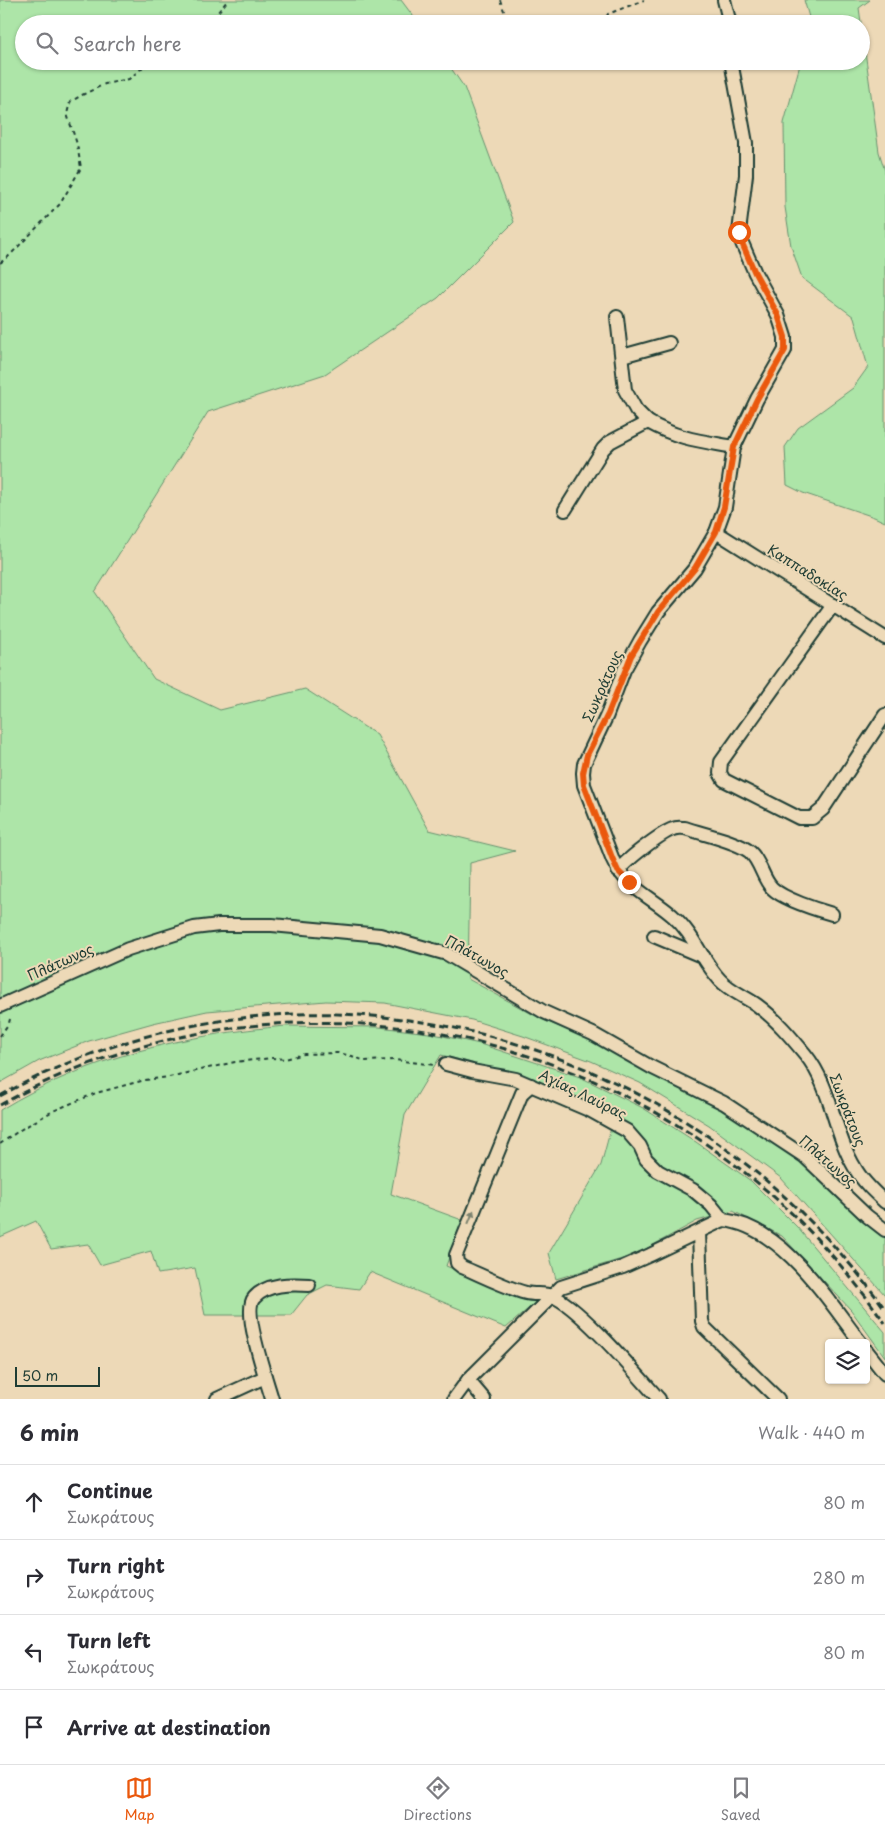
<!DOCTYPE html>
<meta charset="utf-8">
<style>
:root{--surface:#fff;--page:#f2f2f3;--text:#2b2b33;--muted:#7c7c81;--line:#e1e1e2;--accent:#ea580c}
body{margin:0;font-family:"Playpen Sans",sans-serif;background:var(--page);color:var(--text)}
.controls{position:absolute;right:15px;bottom:15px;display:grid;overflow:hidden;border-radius:5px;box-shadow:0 1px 4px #0004}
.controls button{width:45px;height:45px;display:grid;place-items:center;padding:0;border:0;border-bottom:1px solid var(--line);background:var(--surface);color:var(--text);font:25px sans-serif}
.scale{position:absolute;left:15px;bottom:12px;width:85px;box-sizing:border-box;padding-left:5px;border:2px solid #1f3d34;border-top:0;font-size:14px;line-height:18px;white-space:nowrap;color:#1f3d34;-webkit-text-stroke:4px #edd9b7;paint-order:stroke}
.stop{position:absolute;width:15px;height:15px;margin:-11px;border:4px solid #ea580c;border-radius:50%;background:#fff}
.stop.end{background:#ea580c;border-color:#fff;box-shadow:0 1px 5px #0008}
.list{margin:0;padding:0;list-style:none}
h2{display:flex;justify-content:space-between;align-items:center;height:65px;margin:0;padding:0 20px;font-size:21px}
h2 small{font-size:16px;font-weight:400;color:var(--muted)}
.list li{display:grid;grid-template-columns:32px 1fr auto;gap:15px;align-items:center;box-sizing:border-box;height:75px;padding:0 20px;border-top:1px solid var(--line)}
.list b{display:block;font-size:19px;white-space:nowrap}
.list p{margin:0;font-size:16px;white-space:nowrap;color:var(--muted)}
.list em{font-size:16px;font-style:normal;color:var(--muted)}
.icon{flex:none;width:28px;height:28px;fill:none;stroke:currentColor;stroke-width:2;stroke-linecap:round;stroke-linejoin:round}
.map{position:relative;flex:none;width:885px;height:1399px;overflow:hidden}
.search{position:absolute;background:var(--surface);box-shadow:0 1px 4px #0004;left:15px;right:15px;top:15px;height:55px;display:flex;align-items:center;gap:12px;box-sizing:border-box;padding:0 18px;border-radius:28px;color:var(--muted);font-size:19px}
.sheet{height:365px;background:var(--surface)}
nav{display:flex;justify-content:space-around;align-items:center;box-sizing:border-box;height:70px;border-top:1px solid var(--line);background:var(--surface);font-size:14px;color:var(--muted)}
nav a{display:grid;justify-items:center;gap:2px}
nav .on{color:var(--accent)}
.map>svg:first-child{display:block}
</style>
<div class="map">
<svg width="885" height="1399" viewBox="0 0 885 1399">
<rect width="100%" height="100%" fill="#edd9b7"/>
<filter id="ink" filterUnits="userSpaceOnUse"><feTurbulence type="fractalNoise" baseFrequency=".02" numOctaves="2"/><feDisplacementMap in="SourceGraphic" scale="10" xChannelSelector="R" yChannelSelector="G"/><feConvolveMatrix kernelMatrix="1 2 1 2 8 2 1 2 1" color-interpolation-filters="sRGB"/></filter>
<g filter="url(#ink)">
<g fill="#ade5a8" stroke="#66916e">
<polygon points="0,0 401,0 419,24 24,24 24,61 446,61 464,87 514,222 438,298 325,374 208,412 95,592 154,679 220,710 305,689 377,735 429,830 515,851 470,863 468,979 543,1020 589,1039 718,1106 797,1158 885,1237 885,1295 781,1178 709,1125 640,1083 591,1061 523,1036 472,1020 385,1003 326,1001 207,1011 153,1023 89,1041 39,1061 0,1083"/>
<polygon points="804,0 870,0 859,8 879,152 885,171 885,522 874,517 803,493 787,485 785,447 798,428 853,388 868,367 854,317 802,278 791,246 785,207 784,123 801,61 861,61 861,24 811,24"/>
<path d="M286,1026L379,1027L429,1033L480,1044L580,1077L643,1108L696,1142L751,1181L797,1227L885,1332V1357L851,1310L782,1236L733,1211L697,1221L635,1255L556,1279L549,1253L601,1165L614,1117L533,1079L441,1055L405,1115L391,1194L462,1220L446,1266L536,1302L506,1328L370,1272L359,1289L327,1285L307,1295L291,1315H205L195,1268L158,1274L151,1251L100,1265L88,1244L51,1249L36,1221L0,1237V1110C86,1057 187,1034 286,1026Z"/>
</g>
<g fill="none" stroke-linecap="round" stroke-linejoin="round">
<defs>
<g id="minor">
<polyline points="724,0 730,24"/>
<path d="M731,61L746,143V175L739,232L742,243L755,273L778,315L785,337V350L757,399L734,447L725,507L716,532L695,568L658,612L640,641L624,670L607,715L584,764L583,773L584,785L613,860C624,886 653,898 673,916C694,934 702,961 720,980C730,991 746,997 757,1005C776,1019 791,1037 805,1054C832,1087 833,1132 855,1168C862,1181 874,1192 885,1202"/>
<polyline points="617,317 625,390 636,410 648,422"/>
<polyline points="622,356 669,343"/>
<path d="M565,510L603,449L610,442L648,422C678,439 701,441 734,447"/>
<polyline points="716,532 885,638"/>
<polyline points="833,605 721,762 720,773 724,780 799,818 812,818 823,809 885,715"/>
<path d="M618,871C626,860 661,833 673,829C677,827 681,828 685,828C702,834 737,841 750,852C761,862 762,878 772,888C783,899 818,910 832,914"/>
<polyline points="654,936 704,957"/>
<polyline points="0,1006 128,949 194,928 219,925 272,925 380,935 447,954 544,1012 593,1034 651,1067 724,1103 804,1156 867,1216 885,1230"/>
<path d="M446,1064L472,1071L516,1079L591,1111L627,1131L640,1146L646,1159L658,1171L693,1190L711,1205L723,1220C782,1226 827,1299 861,1343"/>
<path d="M531,1085L522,1093L456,1255L457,1263L462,1267C483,1276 504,1287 526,1293C534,1295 544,1293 552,1296C578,1305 638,1376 659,1399"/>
<polyline points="699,1232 702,1321 704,1327 778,1399"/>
<polyline points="866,1350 885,1374"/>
<polyline points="468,1380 484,1399"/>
<polyline points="217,1399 265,1377"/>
<path d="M272,1399C267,1381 242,1311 254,1298C267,1283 291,1284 309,1285"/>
<polyline points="454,1399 468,1380 561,1287 623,1267 650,1255 723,1220"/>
</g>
</defs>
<use href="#minor" stroke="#1f3d34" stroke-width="16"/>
<g stroke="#1f3d34" stroke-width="2" stroke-dasharray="4 4" stroke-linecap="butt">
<polyline points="500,0 507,19 524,24"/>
<polyline points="208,24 228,0"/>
<polyline points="603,24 608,14 644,0"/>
<polyline points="0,263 8,257 60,204 81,168 77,144 67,114 70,102 82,95 105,84 129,79 150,61"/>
<polyline points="0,1036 9,1023 11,1015"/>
<polyline points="0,1144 20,1130 53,1111 96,1093 145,1080 169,1077 235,1062 272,1058 285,1059 304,1054 338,1053 352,1056 365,1061 395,1060 435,1065"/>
</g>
<use href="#minor" stroke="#edd9b7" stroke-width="12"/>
<g stroke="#1f3d34" stroke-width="3" stroke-dasharray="8 4" stroke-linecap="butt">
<path d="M0,1096C305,926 684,1030 885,1309"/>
<path d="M0,1105C240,971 536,1004 749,1176C801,1217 847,1269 885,1323"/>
</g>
</g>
<defs><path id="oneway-solid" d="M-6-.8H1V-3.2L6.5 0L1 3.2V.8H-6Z" transform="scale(1.25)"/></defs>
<use fill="#7c836f" href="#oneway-solid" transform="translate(471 1217) rotate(-68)"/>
</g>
<g fill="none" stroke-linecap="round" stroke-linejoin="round" filter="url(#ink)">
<polyline stroke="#ea580c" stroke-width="6" points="629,882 618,871 613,860 584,785 583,773 587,755 608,714 631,656 658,612 695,568 716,532 724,507 734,447 757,399 785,350 785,337 778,315 755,273 742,243 739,232"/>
</g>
<g text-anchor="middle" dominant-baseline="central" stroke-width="4" stroke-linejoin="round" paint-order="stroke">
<g font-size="14" fill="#1f3d34" stroke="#edd9b7">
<text transform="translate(808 572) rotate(32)">Καππαδοκίας</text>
<text transform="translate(602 686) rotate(-66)">Σωκράτους</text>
<text transform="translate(477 956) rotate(29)">Πλάτωνος</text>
<text transform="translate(60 962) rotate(-24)">Πλάτωνος</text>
<text transform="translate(583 1094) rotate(26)">Αγίας Λαύρας</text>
<text transform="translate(848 1110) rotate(69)">Σωκράτους</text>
<text transform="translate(828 1161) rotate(41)">Πλάτωνος</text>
</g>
</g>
</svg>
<div class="controls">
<button><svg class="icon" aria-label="layers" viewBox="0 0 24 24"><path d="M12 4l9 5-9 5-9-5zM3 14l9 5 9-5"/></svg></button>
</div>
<div class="scale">50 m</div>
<div class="stop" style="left:739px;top:232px"></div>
<div class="stop end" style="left:629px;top:882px"></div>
<div class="search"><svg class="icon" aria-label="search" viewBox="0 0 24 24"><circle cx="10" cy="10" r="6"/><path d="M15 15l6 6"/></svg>Search here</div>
</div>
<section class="sheet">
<h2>6 min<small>Walk · 440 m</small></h2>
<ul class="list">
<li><svg class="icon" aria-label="ahead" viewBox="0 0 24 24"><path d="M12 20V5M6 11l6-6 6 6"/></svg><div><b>Continue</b><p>Σωκράτους</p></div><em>80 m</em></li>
<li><svg class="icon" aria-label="right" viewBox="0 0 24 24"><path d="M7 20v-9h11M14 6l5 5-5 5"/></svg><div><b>Turn right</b><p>Σωκράτους</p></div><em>280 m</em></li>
<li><svg class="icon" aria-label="left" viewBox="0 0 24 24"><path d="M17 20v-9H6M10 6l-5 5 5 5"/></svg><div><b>Turn left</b><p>Σωκράτους</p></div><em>80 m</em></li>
<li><svg class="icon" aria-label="arrive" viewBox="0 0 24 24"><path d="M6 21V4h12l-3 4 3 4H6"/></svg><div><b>Arrive at destination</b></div></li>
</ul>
</section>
<nav>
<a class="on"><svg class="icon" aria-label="map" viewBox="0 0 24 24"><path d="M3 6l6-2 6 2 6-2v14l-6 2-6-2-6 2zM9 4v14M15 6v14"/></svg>Map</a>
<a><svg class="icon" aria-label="directions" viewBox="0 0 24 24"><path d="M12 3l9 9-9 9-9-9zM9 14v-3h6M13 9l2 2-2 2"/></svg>Directions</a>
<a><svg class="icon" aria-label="saved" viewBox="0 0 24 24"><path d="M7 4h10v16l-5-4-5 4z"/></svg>Saved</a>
</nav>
